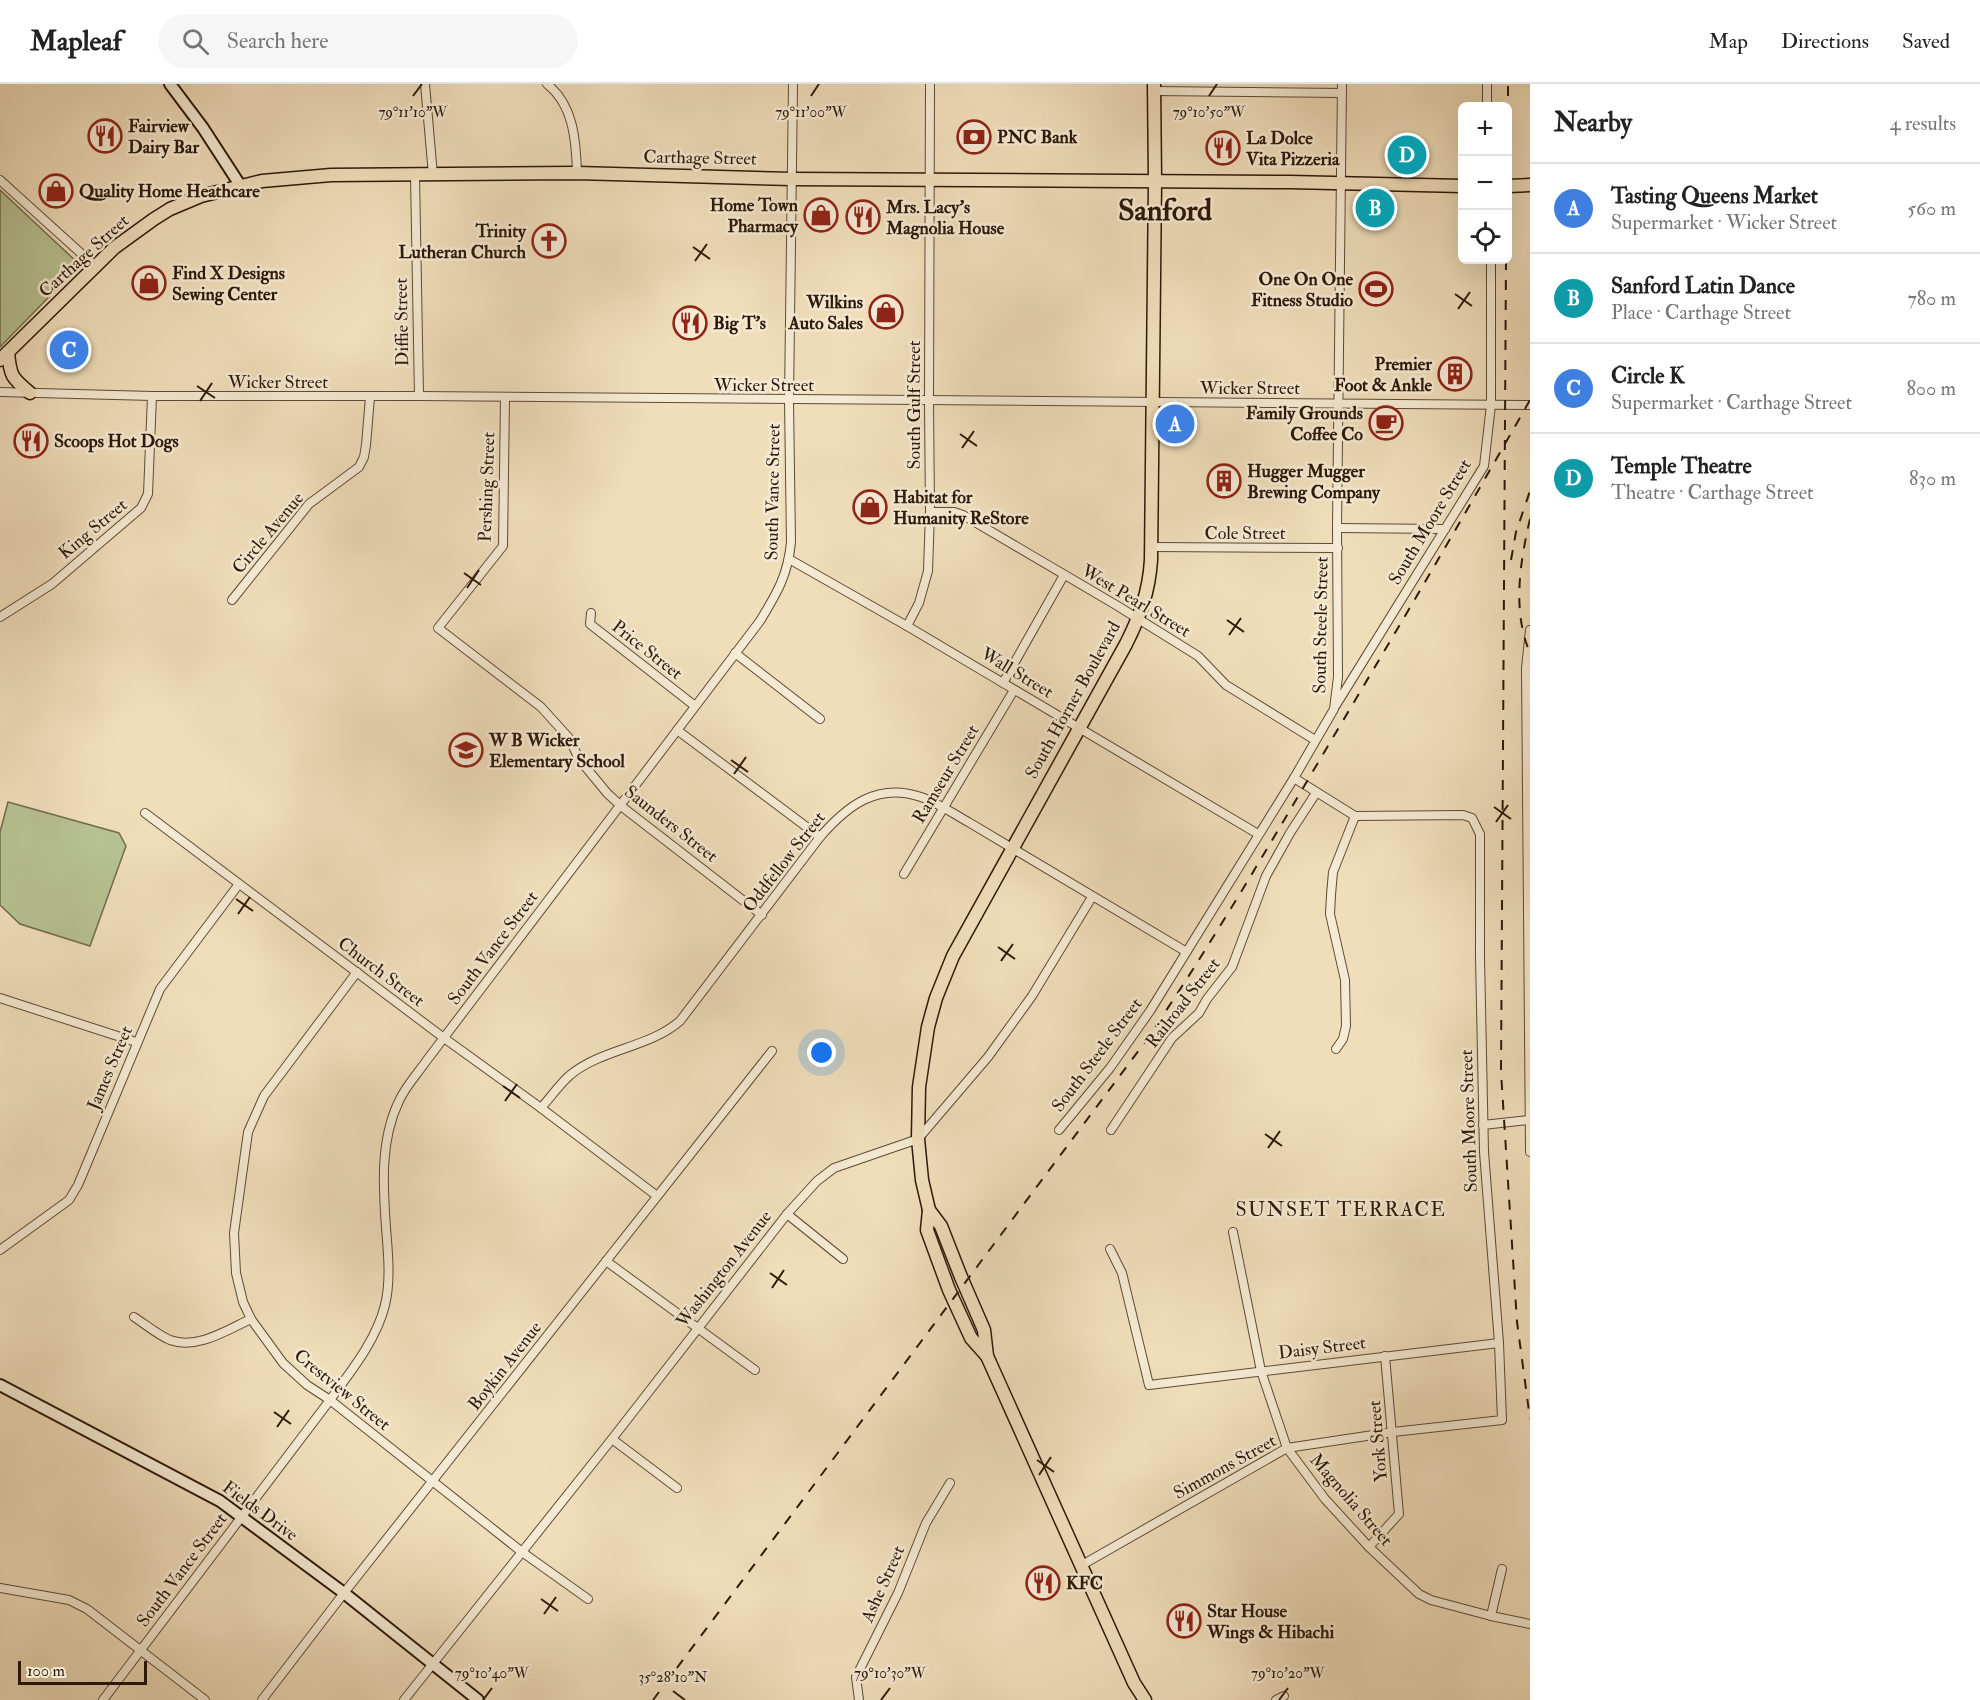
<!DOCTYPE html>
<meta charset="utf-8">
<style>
:root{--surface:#fff;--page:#f6f6f6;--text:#222;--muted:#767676;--line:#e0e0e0;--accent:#8f2418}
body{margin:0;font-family:"IM FELL Double Pica",serif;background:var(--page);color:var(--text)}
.controls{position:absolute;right:18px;top:18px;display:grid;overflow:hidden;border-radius:9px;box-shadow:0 6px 24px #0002}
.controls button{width:54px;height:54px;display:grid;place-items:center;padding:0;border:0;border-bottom:2px solid var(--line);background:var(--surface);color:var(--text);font:30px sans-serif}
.scale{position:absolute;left:18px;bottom:15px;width:129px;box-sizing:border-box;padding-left:6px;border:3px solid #2d1809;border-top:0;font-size:16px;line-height:21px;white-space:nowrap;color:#2d1809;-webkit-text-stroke:4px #f5ead3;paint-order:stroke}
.you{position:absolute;left:822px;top:969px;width:21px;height:21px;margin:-15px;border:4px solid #fff;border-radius:50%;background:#1a73e8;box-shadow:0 0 0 9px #1a73e833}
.badge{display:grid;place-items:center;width:39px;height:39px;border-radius:50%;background:var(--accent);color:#fff;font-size:20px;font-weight:700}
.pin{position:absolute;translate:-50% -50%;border:3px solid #fff;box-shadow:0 2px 6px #0006}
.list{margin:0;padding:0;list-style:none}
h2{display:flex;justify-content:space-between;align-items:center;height:78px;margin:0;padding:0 24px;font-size:26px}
h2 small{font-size:20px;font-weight:400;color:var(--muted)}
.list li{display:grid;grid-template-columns:39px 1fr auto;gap:18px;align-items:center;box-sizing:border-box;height:90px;padding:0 24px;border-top:2px solid var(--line)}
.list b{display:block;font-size:22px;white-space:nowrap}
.list p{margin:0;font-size:20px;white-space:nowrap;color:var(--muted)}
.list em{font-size:20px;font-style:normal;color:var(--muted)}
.icon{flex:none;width:33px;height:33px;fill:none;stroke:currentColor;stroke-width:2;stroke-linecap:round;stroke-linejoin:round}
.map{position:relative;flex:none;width:1530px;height:1616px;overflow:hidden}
header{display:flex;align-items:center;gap:36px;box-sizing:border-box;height:84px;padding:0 30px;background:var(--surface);border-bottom:2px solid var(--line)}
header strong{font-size:28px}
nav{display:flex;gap:33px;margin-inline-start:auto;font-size:21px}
.search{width:420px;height:54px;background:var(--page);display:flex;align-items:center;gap:15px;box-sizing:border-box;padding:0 21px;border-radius:33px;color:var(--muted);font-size:22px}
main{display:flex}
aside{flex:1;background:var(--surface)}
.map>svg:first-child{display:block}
</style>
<header>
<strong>Mapleaf</strong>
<div class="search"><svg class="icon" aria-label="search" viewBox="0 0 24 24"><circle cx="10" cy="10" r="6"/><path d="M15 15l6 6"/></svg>Search here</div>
<nav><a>Map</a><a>Directions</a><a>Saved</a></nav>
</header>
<main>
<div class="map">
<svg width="1530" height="1616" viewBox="0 0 1530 1616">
<rect width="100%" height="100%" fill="#f0debb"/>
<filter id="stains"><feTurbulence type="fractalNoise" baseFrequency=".00333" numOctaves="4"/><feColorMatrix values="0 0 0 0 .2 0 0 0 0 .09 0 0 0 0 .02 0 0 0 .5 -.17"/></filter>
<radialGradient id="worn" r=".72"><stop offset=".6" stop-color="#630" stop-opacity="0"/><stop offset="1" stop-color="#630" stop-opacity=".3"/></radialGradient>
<g fill="#b7c292" stroke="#726d4e" stroke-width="1.5">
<polygon points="0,106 80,181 0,263"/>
<polygon points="8,718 119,749 126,762 90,862 20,840 0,821 0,748"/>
</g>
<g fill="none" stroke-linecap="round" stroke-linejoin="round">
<defs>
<g id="street">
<polyline points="425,0 433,91"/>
<path d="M547,0C574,21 576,58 577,89"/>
<polyline points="1487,0 1487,22"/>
<polyline points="1154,7 1342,9"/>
<polyline points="415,91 419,312"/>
<polyline points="0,96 95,182"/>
<polyline points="0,308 152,312 419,312 1530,321"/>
<polyline points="505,314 503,462 438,544 541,623 569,654 579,675 607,709 621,722 762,831"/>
<polyline points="930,428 954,428 963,431 1116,521 1198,572 1226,601 1315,656"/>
<polyline points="1337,444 1445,445"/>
<polyline points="1151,463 1338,464"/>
<polyline points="789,475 907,542 1258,750"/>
<polyline points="232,516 309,420 359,383 364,373 366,361 370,313"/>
<polyline points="591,529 590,540 695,622"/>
<polyline points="0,533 52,500 141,424 148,410 152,312"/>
<polyline points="907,542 919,519 928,487 930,428 929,318 930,0"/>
<polyline points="1530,546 1526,584 1530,1068"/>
<polyline points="735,569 820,635"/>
<polyline points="1003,599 1064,491"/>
<polyline points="1336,621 1484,382 1491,321 1491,176"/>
<polyline points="677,646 820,753"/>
<polyline points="145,729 444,954 541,1024 657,1112"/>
<polyline points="904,790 1014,606"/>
<polyline points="357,888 264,1012 248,1048 234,1149 236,1189 243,1218 251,1235 283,1279 307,1301 330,1316 522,1468 588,1515"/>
<polyline points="0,914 136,958"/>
<polyline points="1336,965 1343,955 1346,942 1345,896 1330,830 1331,811 1333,788 1355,732"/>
<path d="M541,1024C550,1014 559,1001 569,992C600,965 649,964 680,937L820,753C847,722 877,698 921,713C938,719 954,730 970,739L1185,867"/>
<polyline points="1483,1041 1529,1036"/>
<polyline points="1059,1046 1110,984 1150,927 1294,694 1334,625 1338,593 1337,444 1342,0"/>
<polyline points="1111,1046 1172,954 1199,929 1207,915 1232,883 1266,792 1290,749 1316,709"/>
<polyline points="787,1130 843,1175"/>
<polyline points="1233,1148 1261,1287 1287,1364 1325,1415 1369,1463 1419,1510 1431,1516 1491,1532 1530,1540"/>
<polyline points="1110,1165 1122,1189 1149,1301 1499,1259"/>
<polyline points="0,1166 69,1116 78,1101 160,905 239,800"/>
<polyline points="606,1177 755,1286"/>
<path d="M134,1233C145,1240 158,1251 170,1256C197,1266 227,1246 251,1235"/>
<polyline points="612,1355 677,1404"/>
<polyline points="1369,1463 1399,1430 1385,1272"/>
<polyline points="1082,1481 1287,1364 1393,1348 1502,1336 1499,1259 1484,1068 1480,873 1480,750 1472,734 1463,731 1355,732 1294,694"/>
<polyline points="0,1504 69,1516 87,1525 205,1616"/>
<polyline points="1491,1532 1502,1485"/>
<path d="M103,1616L330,1316C351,1287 376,1257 385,1221C391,1196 388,1169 386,1144C383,1102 380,1056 399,1017C405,1003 418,989 427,976L760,537C777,509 788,491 791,458L789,316L793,0"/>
<polyline points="262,1616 344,1509 772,967"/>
<polyline points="404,1616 612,1355 787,1130 817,1097 834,1084 918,1055 988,973 1032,912 1092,813"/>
<polyline points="859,1616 856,1593 898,1509 926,1439 950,1399"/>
<polyline points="1276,1616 1284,1612"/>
</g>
<g id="secondary">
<polyline points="170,0 203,44 240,101"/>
<polyline points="0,1301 220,1417 344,1509 478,1616"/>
</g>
<g id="primary">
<polyline points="1508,102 1530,101"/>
<path d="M8,268C10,292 12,294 30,309"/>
<polyline points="0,276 114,164 154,135 170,125 201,112 262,97 331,91 577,89 792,95 1290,98 1462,102"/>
<polyline points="929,1126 927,1146 949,1206 971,1254 987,1272 1134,1599 1145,1616"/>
<path d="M987,1272L984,1246L961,1193L941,1142L929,1126L922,1096L918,1055L919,1003L928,943L936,914L953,872L1126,560C1140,532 1149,508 1151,476L1155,97L1154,0"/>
</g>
</defs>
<use href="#street" stroke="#5e4a36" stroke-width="10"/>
<use href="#secondary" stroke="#2d1809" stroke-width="14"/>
<use href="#primary" stroke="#2d1809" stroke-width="15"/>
<use href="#street" stroke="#f5ead3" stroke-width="8"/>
<use href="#secondary" stroke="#f5ead3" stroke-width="10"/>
<use href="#primary" stroke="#f0debb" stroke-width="12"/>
<g stroke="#2d1809" stroke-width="2" stroke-dasharray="10 10" stroke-linecap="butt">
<polyline points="1508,52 1508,0"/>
<polyline points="1506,176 1501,988 1517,1238 1530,1335"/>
<path d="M1530,435C1520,478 1512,527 1530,569"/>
<polyline points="1511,476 1516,448 1530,407"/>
<path d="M653,1616L1145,958C1214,857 1275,751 1338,645C1403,536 1467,427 1530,316"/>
</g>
</g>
<path fill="none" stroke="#2d1809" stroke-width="2" d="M413,12L422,0M811,12L819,0M1209,12L1217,0M693,163L710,175M695,177L707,160M1455,210L1472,222M1458,225L1470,208M197,302L215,314M200,317L212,299M960,350L977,362M962,364L974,347M464,489L481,501M467,504L479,486M1227,536L1244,548M1229,551L1241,534M731,676L748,688M734,690L746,673M1494,723L1511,735M1496,738L1508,721M236,815L253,827M238,830L250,813M998,863L1015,875M1001,877L1013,860M503,1002L520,1014M505,1017L517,1000M1265,1050L1282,1062M1268,1064L1280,1047M770,1189L787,1201M772,1204L784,1186M274,1328L291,1340M277,1343L289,1326M1037,1376L1054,1388M1039,1391L1051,1373M541,1515L558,1527M544,1530L556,1513M673,1607L685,1616M483,1616L492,1604M881,1616L890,1604M1279,1616L1288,1604"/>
<defs>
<symbol id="restaurant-ring" viewBox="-11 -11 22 22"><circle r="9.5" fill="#f5ead3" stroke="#8f2418" stroke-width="1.5"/><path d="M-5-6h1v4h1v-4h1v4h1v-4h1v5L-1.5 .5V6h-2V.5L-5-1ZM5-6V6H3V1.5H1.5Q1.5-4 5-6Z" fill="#8f2418"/></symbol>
<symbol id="bank-ring" viewBox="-11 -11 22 22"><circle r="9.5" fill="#f5ead3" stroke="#8f2418" stroke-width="1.5"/><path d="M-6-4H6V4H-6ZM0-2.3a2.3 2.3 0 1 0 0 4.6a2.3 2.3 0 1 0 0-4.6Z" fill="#8f2418"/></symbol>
<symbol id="shop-ring" viewBox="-11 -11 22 22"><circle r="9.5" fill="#f5ead3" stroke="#8f2418" stroke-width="1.5"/><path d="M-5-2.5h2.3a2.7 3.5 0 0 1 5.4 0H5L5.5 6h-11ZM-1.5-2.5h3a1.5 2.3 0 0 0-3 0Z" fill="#8f2418"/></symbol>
<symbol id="church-ring" viewBox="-11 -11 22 22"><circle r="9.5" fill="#f5ead3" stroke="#8f2418" stroke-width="1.5"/><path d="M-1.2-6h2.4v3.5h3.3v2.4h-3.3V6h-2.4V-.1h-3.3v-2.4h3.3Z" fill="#8f2418"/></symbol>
<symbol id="stadium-ring" viewBox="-11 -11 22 22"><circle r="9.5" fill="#f5ead3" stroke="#8f2418" stroke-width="1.5"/><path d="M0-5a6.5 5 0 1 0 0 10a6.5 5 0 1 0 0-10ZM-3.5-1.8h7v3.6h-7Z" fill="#8f2418"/></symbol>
<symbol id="building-ring" viewBox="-11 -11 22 22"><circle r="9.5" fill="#f5ead3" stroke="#8f2418" stroke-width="1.5"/><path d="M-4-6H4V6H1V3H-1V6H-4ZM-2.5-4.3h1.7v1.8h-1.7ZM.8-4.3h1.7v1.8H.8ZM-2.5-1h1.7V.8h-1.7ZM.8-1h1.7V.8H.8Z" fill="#8f2418"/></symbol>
<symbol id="cafe-ring" viewBox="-11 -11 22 22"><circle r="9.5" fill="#f5ead3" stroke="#8f2418" stroke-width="1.5"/><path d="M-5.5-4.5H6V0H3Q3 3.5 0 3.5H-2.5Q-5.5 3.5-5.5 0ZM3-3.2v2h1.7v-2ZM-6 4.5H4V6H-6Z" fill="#8f2418"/></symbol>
<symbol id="school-ring" viewBox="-11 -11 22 22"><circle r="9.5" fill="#f5ead3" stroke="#8f2418" stroke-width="1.5"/><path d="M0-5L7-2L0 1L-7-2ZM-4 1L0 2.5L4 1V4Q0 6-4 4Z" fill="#8f2418"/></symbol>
</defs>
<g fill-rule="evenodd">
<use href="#restaurant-ring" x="86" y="33" width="38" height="38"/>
<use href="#bank-ring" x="955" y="34" width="38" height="38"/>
<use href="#restaurant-ring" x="1204" y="45" width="38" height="38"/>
<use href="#shop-ring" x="37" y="88" width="38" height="38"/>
<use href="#shop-ring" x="802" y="112" width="38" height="38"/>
<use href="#restaurant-ring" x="844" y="114" width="38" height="38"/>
<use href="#church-ring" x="530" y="138" width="38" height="38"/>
<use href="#shop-ring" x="130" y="180" width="38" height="38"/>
<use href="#stadium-ring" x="1357" y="186" width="38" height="38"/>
<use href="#shop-ring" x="867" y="209" width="38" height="38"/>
<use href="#restaurant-ring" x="671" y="220" width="38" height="38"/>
<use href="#building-ring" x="1436" y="271" width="38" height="38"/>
<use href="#cafe-ring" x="1367" y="320" width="38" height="38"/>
<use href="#restaurant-ring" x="12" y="338" width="38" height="38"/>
<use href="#building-ring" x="1205" y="378" width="38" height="38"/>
<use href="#shop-ring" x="851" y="404" width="38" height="38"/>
<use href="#school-ring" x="447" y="647" width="38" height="38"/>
<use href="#restaurant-ring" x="1024" y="1480" width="38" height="38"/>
<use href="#restaurant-ring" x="1165" y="1518" width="38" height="38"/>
</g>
<g text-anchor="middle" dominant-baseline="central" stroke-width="5" stroke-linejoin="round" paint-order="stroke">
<g font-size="18" font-weight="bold" fill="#2d1809" stroke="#f5ead3" text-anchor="start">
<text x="128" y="42">Fairview<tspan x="128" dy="21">Dairy Bar</tspan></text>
<text x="997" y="53">PNC Bank</text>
<text x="1246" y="54">La Dolce<tspan x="1246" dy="21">Vita Pizzeria</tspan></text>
<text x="79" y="107">Quality Home Heathcare</text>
<text x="798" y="121" text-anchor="end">Home Town<tspan x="798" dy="21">Pharmacy</tspan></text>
<text x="886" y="123">Mrs. Lacy’s<tspan x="886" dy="21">Magnolia House</tspan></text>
<text x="526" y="147" text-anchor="end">Trinity<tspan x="526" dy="21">Lutheran Church</tspan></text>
<text x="172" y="189">Find X Designs<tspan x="172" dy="21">Sewing Center</tspan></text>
<text x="1353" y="195" text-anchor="end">One On One<tspan x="1353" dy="21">Fitness Studio</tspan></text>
<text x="863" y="218" text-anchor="end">Wilkins<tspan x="863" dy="21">Auto Sales</tspan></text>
<text x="713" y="239">Big T’s</text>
<text x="1432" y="280" text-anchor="end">Premier<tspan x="1432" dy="21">Foot &amp; Ankle</tspan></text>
<text x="1363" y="329" text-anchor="end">Family Grounds<tspan x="1363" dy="21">Coffee Co</tspan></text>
<text x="54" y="357">Scoops Hot Dogs</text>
<text x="1247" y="387">Hugger Mugger<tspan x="1247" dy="21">Brewing Company</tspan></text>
<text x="893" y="413">Habitat for<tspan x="893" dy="21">Humanity ReStore</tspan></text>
<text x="489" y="656">W B Wicker<tspan x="489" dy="21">Elementary School</tspan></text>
<text x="1066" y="1499">KFC</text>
<text x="1207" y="1527">Star House<tspan x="1207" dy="21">Wings &amp; Hibachi</tspan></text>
</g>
<g font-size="18" fill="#2d1809" stroke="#f5ead3">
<text transform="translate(700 74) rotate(1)">Carthage Street</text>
<text transform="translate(84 172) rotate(-42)">Carthage Street</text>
<text transform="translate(402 238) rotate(-91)">Diffie Street</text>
<text x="278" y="298">Wicker Street</text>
<text x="764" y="301">Wicker Street</text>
<text x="1250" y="304">Wicker Street</text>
<text transform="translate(914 321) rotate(-90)">South Gulf Street</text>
<text transform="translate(487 403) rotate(-88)">Pershing Street</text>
<text transform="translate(773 408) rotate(-89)">South Vance Street</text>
<text transform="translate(1430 438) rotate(-59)">South Moore Street</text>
<text transform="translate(93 445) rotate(-40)">King Street</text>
<text transform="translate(268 449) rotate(-50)">Circle Avenue</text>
<text x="1245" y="449">Cole Street</text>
<text transform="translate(1136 517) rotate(31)">West Pearl Street</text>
<text transform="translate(1321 541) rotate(-89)">South Steele Street</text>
<text transform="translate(647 566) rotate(38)">Price Street</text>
<text transform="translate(1017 589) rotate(31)">Wall Street</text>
<text transform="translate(1073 616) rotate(-61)">South Horner Boulevard</text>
<text transform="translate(946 690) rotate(-59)">Ramseur Street</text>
<text transform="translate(671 740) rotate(38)">Saunders Street</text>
<text transform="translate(784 778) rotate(-52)">Oddfellow Street</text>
<text transform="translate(493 864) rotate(-53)">South Vance Street</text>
<text transform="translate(381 888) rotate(37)">Church Street</text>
<text transform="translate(1183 919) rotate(-52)">Railroad Street</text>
<text transform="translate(1097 971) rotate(-53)">South Steele Street</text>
<text transform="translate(110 984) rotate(-67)">James Street</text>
<text transform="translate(1469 1037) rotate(-92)">South Moore Street</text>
<text transform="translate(724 1185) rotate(-52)">Washington Avenue</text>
<text transform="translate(1322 1264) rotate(-7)">Daisy Street</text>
<text transform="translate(505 1282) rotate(-52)">Boykin Avenue</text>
<text transform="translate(342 1306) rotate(39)">Crestview Street</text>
<text transform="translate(1378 1357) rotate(-95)">York Street</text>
<text transform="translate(1225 1383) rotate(-29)">Simmons Street</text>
<text transform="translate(1351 1416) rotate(49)">Magnolia Street</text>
<text transform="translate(260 1427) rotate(36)">Fields Drive</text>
<text transform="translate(182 1486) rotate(-53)">South Vance Street</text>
<text transform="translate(883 1500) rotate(-66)">Ashe Street</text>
</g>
<g font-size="20" letter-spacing="1.5" fill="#2d1809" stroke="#f5ead3">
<text x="1341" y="1125">SUNSET TERRACE</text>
</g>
<g font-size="30" font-weight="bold" fill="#2d1809" stroke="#f5ead3">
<text x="1165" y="126">Sanford</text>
</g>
</g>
<g font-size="15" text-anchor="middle" fill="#2d1809" stroke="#f5ead3" stroke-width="5" stroke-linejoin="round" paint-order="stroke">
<text x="413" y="33">79°11'10"W</text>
<text x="811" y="33">79°11'00"W</text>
<text x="1209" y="33">79°10'50"W</text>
<text x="492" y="1594">79°10'40"W</text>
<text x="890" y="1594">79°10'30"W</text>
<text x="1288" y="1594">79°10'20"W</text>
<text x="673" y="1598">35°28'10"N</text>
</g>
<rect width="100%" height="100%" filter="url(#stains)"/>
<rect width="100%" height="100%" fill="url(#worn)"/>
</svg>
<div class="controls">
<button>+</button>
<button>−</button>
<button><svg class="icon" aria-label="locate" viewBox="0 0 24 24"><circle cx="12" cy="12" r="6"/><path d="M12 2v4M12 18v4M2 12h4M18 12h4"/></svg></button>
</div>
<div class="scale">100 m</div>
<div class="you"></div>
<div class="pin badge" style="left:1175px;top:340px;background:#3f7fe0">A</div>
<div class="pin badge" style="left:1375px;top:124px;background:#0f9aa8">B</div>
<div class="pin badge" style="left:69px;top:266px;background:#3f7fe0">C</div>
<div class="pin badge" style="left:1407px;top:71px;background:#0f9aa8">D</div>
</div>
<aside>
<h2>Nearby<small>4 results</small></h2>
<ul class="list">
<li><span class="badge" style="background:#3f7fe0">A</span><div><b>Tasting Queens Market</b><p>Supermarket · Wicker Street</p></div><em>560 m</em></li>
<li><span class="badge" style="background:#0f9aa8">B</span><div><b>Sanford Latin Dance</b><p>Place · Carthage Street</p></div><em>780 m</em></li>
<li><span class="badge" style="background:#3f7fe0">C</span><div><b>Circle K</b><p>Supermarket · Carthage Street</p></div><em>800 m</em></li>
<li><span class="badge" style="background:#0f9aa8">D</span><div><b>Temple Theatre</b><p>Theatre · Carthage Street</p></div><em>830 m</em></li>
</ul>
</aside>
</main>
